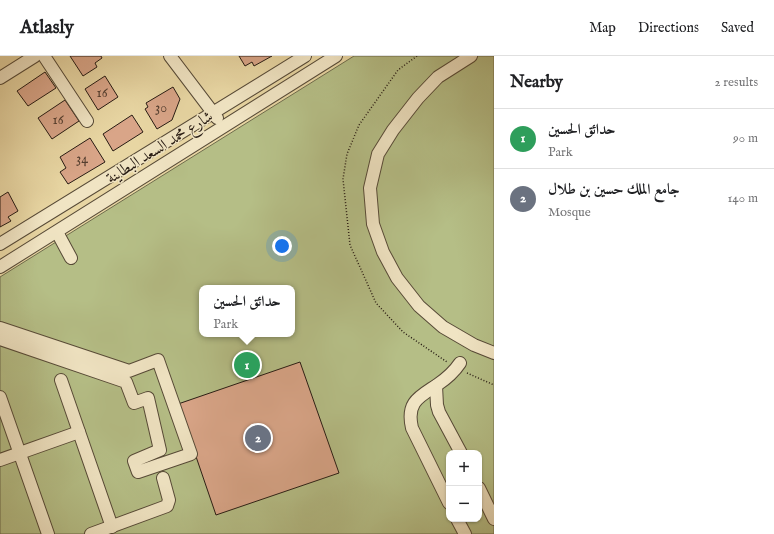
<!DOCTYPE html>
<meta charset="utf-8">
<style>
:root{--surface:#fff;--page:#f2f2f2;--text:#202124;--muted:#757577;--line:#e0e0e0;--accent:#0f766e}
body{margin:0;font-family:"IM FELL English",Amiri,serif;background:var(--page);color:var(--text)}
.controls{position:absolute;right:12px;bottom:12px;display:grid;overflow:hidden;border-radius:8px;box-shadow:0 1px 3px #0004}
.controls button{width:36px;height:36px;display:grid;place-items:center;padding:0;border:0;border-bottom:1px solid var(--line);background:var(--surface);color:var(--text);font:20px sans-serif}
.you{position:absolute;left:282px;top:190px;width:14px;height:14px;margin:-10px;border:3px solid #fff;border-radius:50%;background:#1a73e8;box-shadow:0 0 0 6px #1a73e833}
.badge{display:grid;place-items:center;width:26px;height:26px;border-radius:50%;background:var(--accent);color:#fff;font-size:13px;font-weight:700}
.pin{position:absolute;translate:-50% -50%;border:2px solid #fff;box-shadow:0 1px 4px #0006}
.popup{position:absolute;left:199px;top:229px;width:96px;height:52px;box-sizing:border-box;display:grid;place-content:center;border-radius:8px;background:var(--surface);filter:drop-shadow(0 1px 3px #0005);font-size:13px;white-space:nowrap;color:var(--muted)}
.popup b{font-size:15px;color:var(--text)}
.popup::after{content:'';position:absolute;left:50%;top:100%;margin-left:-8px;border:8px solid transparent;border-top-color:var(--surface)}
.list{margin:0;padding:0;list-style:none}
h2{display:flex;justify-content:space-between;align-items:center;height:52px;margin:0;padding:0 16px;font-size:17px}
h2 small{font-size:13px;font-weight:400;color:var(--muted)}
.list li{display:grid;grid-template-columns:26px 1fr auto;gap:12px;align-items:center;box-sizing:border-box;height:60px;padding:0 16px;border-top:1px solid var(--line)}
.list b{display:block;font-size:15px;white-space:nowrap}
.list p{margin:0;font-size:13px;white-space:nowrap;color:var(--muted)}
.list em{font-size:13px;font-style:normal;color:var(--muted)}
.map{position:relative;flex:none;width:494px;height:478px;overflow:hidden}
header{display:flex;align-items:center;gap:24px;box-sizing:border-box;height:56px;padding:0 20px;background:var(--surface);border-bottom:1px solid var(--line)}
header strong{font-size:19px}
nav{display:flex;gap:22px;margin-inline-start:auto;font-size:14px}
main{display:flex}
aside{flex:1;background:var(--surface)}
.map>svg:first-child{display:block}
</style>
<header>
<strong>Atlasly</strong>
<nav><a>Map</a><a>Directions</a><a>Saved</a></nav>
</header>
<main>
<div class="map">
<svg width="494" height="478" viewBox="0 0 494 478">
<rect width="100%" height="100%" fill="#e8d6a3"/>
<filter id="stains"><feTurbulence type="fractalNoise" baseFrequency=".005" numOctaves="4"/><feColorMatrix values="0 0 0 0 .2 0 0 0 0 .09 0 0 0 0 .02 0 0 0 .5 -.17"/></filter>
<radialGradient id="worn" r=".72"><stop offset=".6" stop-color="#630" stop-opacity="0"/><stop offset="1" stop-color="#630" stop-opacity=".3"/></radialGradient>
<path fill="#b5be86" stroke="#6e6c4c" fill-rule="evenodd" d="M354,0H494V478H0V221ZM202,232H292V278H202ZM449,397H479V463H449Z"/>
<g fill="#d9a588" stroke="#271b13">
<polygon points="70,0 101,0 102,2 95,7 97,11 83,20"/>
<polygon points="239,0 272,0 254,10 252,6 245,10"/>
<polygon points="45,16 56,32 28,50 17,35"/>
<polygon points="105,20 118,41 98,54 85,33"/>
<polygon points="173,31 180,43 172,64 157,73 145,53 148,51 146,47"/>
<polygon points="65,44 79,65 52,83 38,62"/>
<polygon points="132,59 143,76 113,95 103,78"/>
<polygon points="90,82 105,106 68,128 60,116 66,112 60,101"/>
<polygon points="8,136 18,155 8,161 11,165 0,171 0,141"/>
<polygon points="300,306 339,417 216,459 178,348"/>
</g>
<g fill="none" stroke-linecap="round" stroke-linejoin="round">
<defs>
<g id="minor">
<polyline points="44,0 87,65"/>
<polyline points="170,0 217,62"/>
<polyline points="471,0 438,21 418,42 393,74 378,98 370,132 373,168 383,196 397,222 419,250 443,271 474,289 494,297"/>
<polyline points="0,22 35,0"/>
<polyline points="57,176 71,202"/>
<polyline points="0,188 305,0"/>
<polyline points="0,211 336,0"/>
<polyline points="0,272 129,315 158,304 191,398 138,416 134,405 160,394 148,342 134,347 126,326 0,283"/>
<polyline points="61,324 112,471"/>
<polyline points="436,330 437,349 439,356 461,397"/>
<polyline points="0,341 48,478"/>
<polyline points="0,404 79,376"/>
<polyline points="479,432 494,463"/>
<path d="M449,447L412,372C406,346 419,341 437,329C446,323 454,316 460,307"/>
<polyline points="457,463 465,478"/>
<polyline points="91,478 167,450 169,444 163,422"/>
</g>
</defs>
<use href="#minor" stroke="#574a37" stroke-width="14"/>
<g stroke="#271b13" stroke-width="1.5" stroke-dasharray="1 2" stroke-linecap="butt">
<polyline points="417,0 398,14 359,69 347,98 343,123 350,189 376,247 403,276 447,306"/>
<polyline points="467,317 494,329"/>
</g>
<use href="#minor" stroke="#f0e4c3" stroke-width="12"/>
</g>
<g text-anchor="middle" dominant-baseline="central" stroke-width="3" stroke-linejoin="round" paint-order="stroke">
<g font-size="14" fill="#543e30">
<text x="102" y="37">16</text>
<text x="161" y="52">30</text>
<text x="58" y="64">16</text>
<text x="82" y="103">34</text>
</g>
<g font-size="16" fill="#271b13" stroke="#f0e4c3">
<text transform="translate(160 92) rotate(-32)">شارع محمد السعد البطاينة</text>
</g>
</g>
<rect width="100%" height="100%" filter="url(#stains)"/>
<rect width="100%" height="100%" fill="url(#worn)"/>
</svg>
<div class="controls">
<button>+</button>
<button>−</button>
</div>
<div class="you"></div>
<div class="pin badge" style="left:247px;top:309px;background:#2e9e5b">1</div>
<div class="popup"><b>حدائق الحسين</b>Park</div>
<div class="pin badge" style="left:258px;top:382px;background:#6b7280">2</div>
</div>
<aside>
<h2>Nearby<small>2 results</small></h2>
<ul class="list">
<li><span class="badge" style="background:#2e9e5b">1</span><div><b>حدائق الحسين</b><p>Park</p></div><em>90 m</em></li>
<li><span class="badge" style="background:#6b7280">2</span><div><b>جامع الملك حسين بن طلال</b><p>Mosque</p></div><em>140 m</em></li>
</ul>
</aside>
</main>
